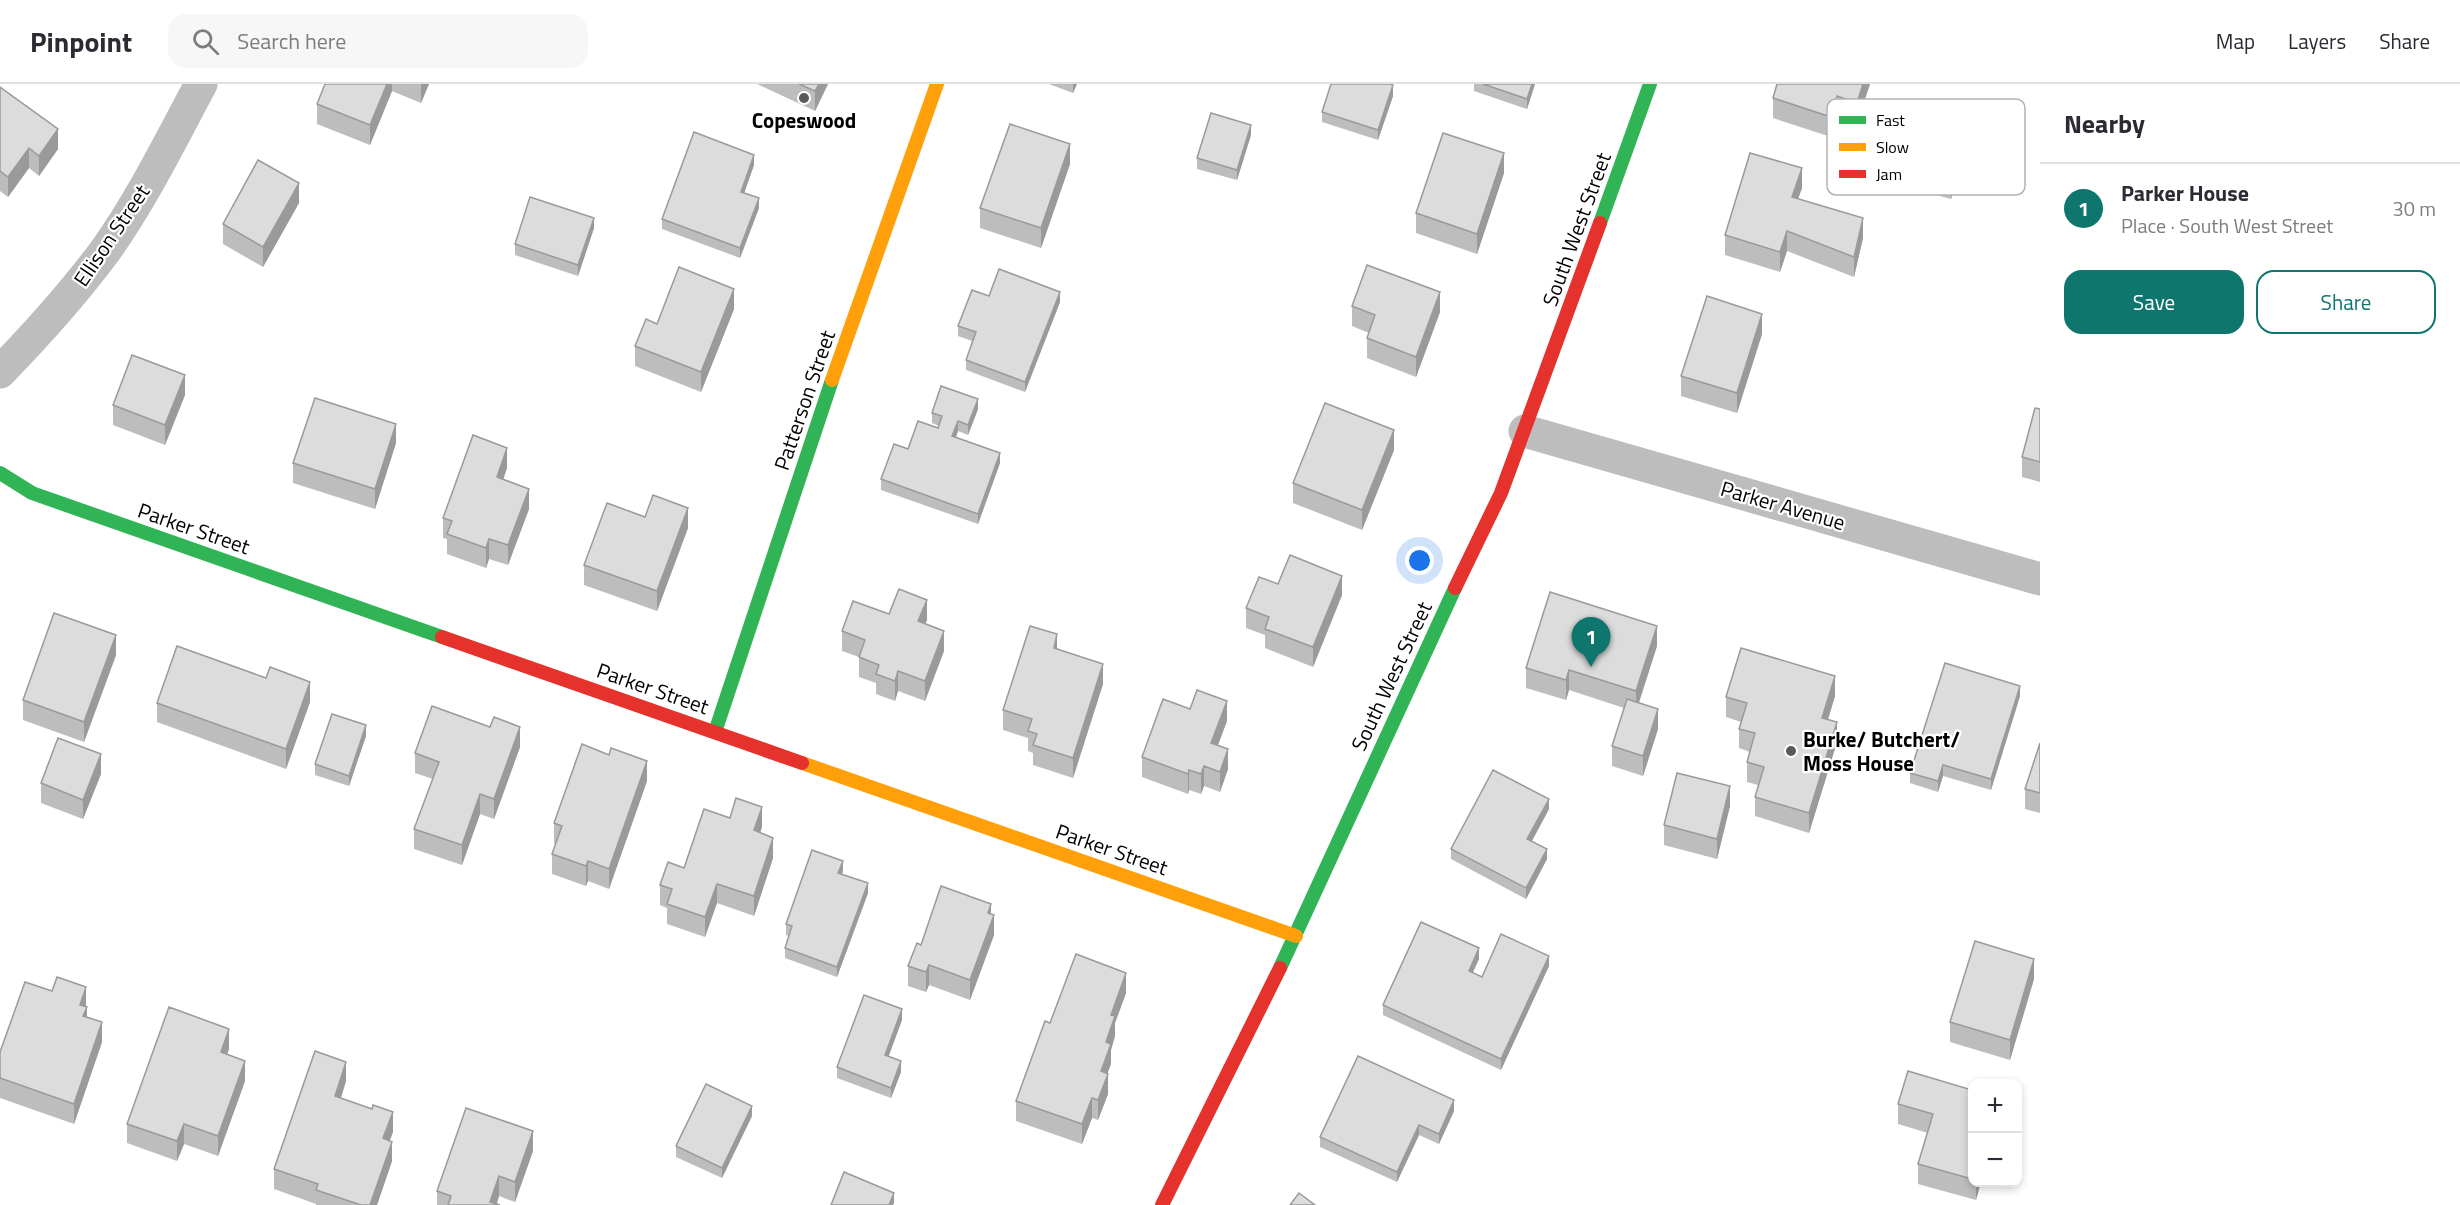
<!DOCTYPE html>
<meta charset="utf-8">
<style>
:root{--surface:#fff;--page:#f7f7f7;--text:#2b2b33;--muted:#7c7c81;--line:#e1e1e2;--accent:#0f766e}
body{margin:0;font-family:"Titillium Web",sans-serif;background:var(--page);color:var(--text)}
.controls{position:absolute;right:18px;bottom:18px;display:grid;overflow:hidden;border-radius:12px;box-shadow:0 3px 9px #0003}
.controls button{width:54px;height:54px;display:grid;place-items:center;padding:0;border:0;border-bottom:2px solid var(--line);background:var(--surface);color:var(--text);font:30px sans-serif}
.you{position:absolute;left:1420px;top:477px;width:21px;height:21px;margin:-15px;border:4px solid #fff;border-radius:50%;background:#1a73e8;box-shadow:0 0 0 9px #1a73e833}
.badge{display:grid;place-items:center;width:39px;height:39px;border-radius:50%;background:var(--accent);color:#fff;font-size:20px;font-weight:700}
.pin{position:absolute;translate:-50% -50px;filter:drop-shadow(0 2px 3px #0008)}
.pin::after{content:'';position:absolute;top:32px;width:21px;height:18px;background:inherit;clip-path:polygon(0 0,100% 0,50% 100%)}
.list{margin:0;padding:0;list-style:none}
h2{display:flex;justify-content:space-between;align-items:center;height:78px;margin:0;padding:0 24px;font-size:26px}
h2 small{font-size:20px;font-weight:400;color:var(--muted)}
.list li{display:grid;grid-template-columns:39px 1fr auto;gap:18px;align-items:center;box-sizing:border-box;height:90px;padding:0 24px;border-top:2px solid var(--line)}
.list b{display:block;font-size:22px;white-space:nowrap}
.list p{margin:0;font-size:20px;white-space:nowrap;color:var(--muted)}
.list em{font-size:20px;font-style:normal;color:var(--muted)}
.actions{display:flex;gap:12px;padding:18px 24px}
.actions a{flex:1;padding:14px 0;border:2px solid var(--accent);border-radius:18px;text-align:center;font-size:21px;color:var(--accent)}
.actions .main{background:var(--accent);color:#fff}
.icon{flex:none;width:33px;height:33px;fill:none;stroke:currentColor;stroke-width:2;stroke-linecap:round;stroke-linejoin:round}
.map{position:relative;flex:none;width:2040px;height:1121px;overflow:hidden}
header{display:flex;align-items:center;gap:36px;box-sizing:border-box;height:84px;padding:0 30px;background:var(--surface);border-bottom:2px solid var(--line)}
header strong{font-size:28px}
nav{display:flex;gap:33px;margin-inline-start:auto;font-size:21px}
.search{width:420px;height:54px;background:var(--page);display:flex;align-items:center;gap:15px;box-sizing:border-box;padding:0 21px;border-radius:18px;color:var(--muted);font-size:22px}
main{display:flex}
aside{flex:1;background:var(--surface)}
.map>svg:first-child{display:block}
</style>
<header>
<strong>Pinpoint</strong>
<div class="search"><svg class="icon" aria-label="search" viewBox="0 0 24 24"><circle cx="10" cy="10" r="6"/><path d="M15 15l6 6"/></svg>Search here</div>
<nav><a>Map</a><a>Layers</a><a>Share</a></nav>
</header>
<main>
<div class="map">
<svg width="2040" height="1121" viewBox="0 0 2040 1121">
<rect width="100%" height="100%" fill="#fff"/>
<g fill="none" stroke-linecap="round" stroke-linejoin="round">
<g stroke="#bdbdbd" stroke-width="33">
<path d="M0,288C38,249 73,210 105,167C141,117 172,54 201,0"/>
<polyline points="1525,347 2040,495"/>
</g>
<g stroke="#30b455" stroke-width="14">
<polyline points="1600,139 1650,0"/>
<polyline points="0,389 32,409 442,553"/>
<polyline points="715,648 832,296"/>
<polyline points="1280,884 1455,504"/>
</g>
<g stroke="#ff9f0a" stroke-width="14">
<polyline points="832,296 937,0"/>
<polyline points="802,679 1296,852"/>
</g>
<g stroke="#e5322d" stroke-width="14">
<polyline points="1455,504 1501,409 1600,139"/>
<polyline points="442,553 802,679"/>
<polyline points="1162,1121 1280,884"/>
</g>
</g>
<g fill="#bdbdbd">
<polygon points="325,0 429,0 421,19 392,7 370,61 317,40 317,20"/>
<polygon points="757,0 828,0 815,27"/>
<polygon points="1049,0 1077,0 1073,9"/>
<polygon points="1474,0 1535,0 1527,25 1474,7"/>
<polygon points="1870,0 1857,39 1837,32 1831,53 1773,34 1773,14"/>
<polygon points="0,3 58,65 39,92 29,84 8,113 0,107"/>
<polygon points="1393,12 1378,56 1322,38 1322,28"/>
<polygon points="1251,51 1237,96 1197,85 1197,74"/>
<polygon points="1965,67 1951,115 1880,96 1880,76"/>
<polygon points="1070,80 1041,164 980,144 980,124"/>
<polygon points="754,81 744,109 759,124 740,174 662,145 662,135"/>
<polygon points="1504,89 1477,170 1416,149 1416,129"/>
<polygon points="1802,104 1798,114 1863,154 1854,193 1787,167 1780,188 1725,171 1725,151"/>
<polygon points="299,119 263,183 223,160 223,140"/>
<polygon points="594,144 578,192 515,171 515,160"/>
<polygon points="989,212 1060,218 1025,308 966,286 966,276 972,257 958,252 958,242"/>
<polygon points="1352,222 1440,228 1416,293 1367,274 1367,254 1369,249 1352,242"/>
<polygon points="734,225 701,308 635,282 635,262 657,240"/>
<polygon points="1762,250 1737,329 1681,312 1681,292"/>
<polygon points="185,311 165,361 113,341 113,321"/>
<polygon points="978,325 968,351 958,347 956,354 1000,379 978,440 881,406 881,395 908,365 938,344 939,342 932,339 932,329"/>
<polygon points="2040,325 2040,398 2022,393 2022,373"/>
<polygon points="396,359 375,425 293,399 293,379"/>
<polygon points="1394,366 1362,446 1293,419 1293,399"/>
<polygon points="507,384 503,396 529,425 508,481 489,475 486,484 447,470 447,455 443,454 443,434"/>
<polygon points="645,433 688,444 657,527 584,501 584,481"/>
<polygon points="1278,500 1342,511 1313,583 1265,564 1265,551 1246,544 1246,524"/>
<polygon points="889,530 927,536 925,540 944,567 925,617 898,607 895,617 876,610 876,599 859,593 859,573 842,567 842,547"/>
<polygon points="1657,562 1639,619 1658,645 1643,692 1612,682 1612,662 1624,624 1569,606 1566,616 1526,604 1526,584"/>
<polygon points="1057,565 1103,600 1073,694 1033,681 1033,669 1028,667 1028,654 1003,646 1003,626"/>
<polygon points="116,571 84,658 23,636 23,616"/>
<polygon points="1835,612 1828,636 1837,658 1809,749 1755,732 1755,713 1758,701 1747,698 1747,678 1750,668 1739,664 1739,645 1741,638 1726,633 1726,613"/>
<polygon points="2020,612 1991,706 1943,692 1938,708 1910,699 1910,689"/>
<polygon points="310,618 286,685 157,638 157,619"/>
<polygon points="1227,637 1218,661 1228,685 1220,708 1204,702 1201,710 1189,706 1188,710 1142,693 1142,673"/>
<polygon points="366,652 349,702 315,691 315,680"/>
<polygon points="2040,659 2040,729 2025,725 2025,705"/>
<polygon points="520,663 494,735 480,730 462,781 414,765 414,745 433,695 415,689 415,669"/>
<polygon points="101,690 83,735 41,719 41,699"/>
<polygon points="647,697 609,805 588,797 586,802 552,790 552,770 555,759 554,759 554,739"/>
<polygon points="1730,722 1717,775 1664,761 1664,741"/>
<polygon points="1549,725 1532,757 1547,775 1526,815 1451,775 1451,765"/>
<polygon points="730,734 762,743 760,749 773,774 754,832 717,819 705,853 667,840 667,824 660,821 660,801 684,784"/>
<polygon points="843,787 842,790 868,809 837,893 785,874 785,864 789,852 786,851 786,840"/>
<polygon points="991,830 994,851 970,916 929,901 926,908 908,902 908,882 921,861"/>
<polygon points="1479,875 1472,889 1482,893 1549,882 1501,986 1383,931 1383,921"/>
<polygon points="2034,895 2010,976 1950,958 1950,938"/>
<polygon points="1126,909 1115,939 1115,952 1111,966 1111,980 1107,989 1108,1010 1098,1036 1092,1034 1082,1060 1016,1037 1016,1017 1050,939"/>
<polygon points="86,922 87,933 102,958 74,1040 0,1014 0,968"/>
<polygon points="902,936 888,973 901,988 891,1014 837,994 837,983"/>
<polygon points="229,965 227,970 245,997 218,1072 184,1060 177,1077 127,1059 127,1040"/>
<polygon points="346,997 341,1014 393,1048 390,1056 392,1077 377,1121 316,1121 316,1120 274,1105 274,1085"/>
<polygon points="1972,1006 1972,1098 1981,1098 1976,1116 1918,1100 1918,1080 1928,1049 1898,1040 1898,1020"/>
<polygon points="1454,1027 1439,1060 1419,1051 1397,1098 1320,1063 1320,1053"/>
<polygon points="752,1032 722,1094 676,1073 676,1062"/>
<polygon points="533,1067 515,1118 499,1112 497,1120 500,1121 437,1121 437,1107"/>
</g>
<g fill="#9a9a9a">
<polygon points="387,0 392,0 392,7 370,61 370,41"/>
<polygon points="421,0 429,0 421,19"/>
<polygon points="819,0 828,0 815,27 815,7"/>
<polygon points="1073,0 1077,0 1073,9"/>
<polygon points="1532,0 1535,0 1527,25 1527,15"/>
<polygon points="1863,0 1870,0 1857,39 1857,19"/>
<polygon points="1393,1 1393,12 1378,56 1378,46"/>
<polygon points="1837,12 1837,32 1831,53 1831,33"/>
<polygon points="1251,41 1251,51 1237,96 1237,86"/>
<polygon points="58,45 58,65 39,92 39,72"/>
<polygon points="1965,47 1965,67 1951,115 1951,95"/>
<polygon points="1070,60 1070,80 1041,164 1041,144"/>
<polygon points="29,64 29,84 8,113 8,93"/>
<polygon points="1504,69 1504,89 1477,170 1477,150"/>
<polygon points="754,71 754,81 741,118 741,108"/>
<polygon points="1802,84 1802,104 1792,132 1792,113"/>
<polygon points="299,99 299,119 263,183 263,163"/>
<polygon points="759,114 759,124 740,174 740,164"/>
<polygon points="594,134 594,144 578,192 578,181"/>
<polygon points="1863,134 1863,154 1854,193 1854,173"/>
<polygon points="1787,147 1787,167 1780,188 1780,168"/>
<polygon points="734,205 734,225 701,308 701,288"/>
<polygon points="1060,208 1060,218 1025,308 1025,298"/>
<polygon points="1440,208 1440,228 1416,293 1416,273"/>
<polygon points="1762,230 1762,250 1737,329 1737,309"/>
<polygon points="185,291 185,311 165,361 165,341"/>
<polygon points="978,315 978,325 968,351 968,341"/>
<polygon points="958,337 958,347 952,363 952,352"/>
<polygon points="396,340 396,359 375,425 375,405"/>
<polygon points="1394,346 1394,366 1362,446 1362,426"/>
<polygon points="507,364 507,384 497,413 497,393"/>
<polygon points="1000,369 1000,379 978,440 978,430"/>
<polygon points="529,405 529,425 508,481 508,461"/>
<polygon points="688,424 688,444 657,527 657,507"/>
<polygon points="489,455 489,475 486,484 486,464"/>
<polygon points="1342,492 1342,511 1313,583 1313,563"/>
<polygon points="927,516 927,536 918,557 918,537"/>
<polygon points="1657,542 1657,562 1636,627 1636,607"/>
<polygon points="944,547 944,567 925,617 925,597"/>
<polygon points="1057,550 1057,570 1054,564"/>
<polygon points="116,551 116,571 84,658 84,638"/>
<polygon points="1103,580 1103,600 1073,694 1073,674"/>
<polygon points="1569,586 1569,606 1566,616 1566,596"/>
<polygon points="898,587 898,607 895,617 895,597"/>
<polygon points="1835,592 1835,612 1822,654 1822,634"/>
<polygon points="310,598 310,618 286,685 286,665"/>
<polygon points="2020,602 2020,612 1991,706 1991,695"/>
<polygon points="1227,617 1227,637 1211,679 1211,659"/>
<polygon points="1658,625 1658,645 1643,692 1643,672"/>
<polygon points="1837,638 1837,658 1809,749 1809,729"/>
<polygon points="366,641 366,652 349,702 349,692"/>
<polygon points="520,643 520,663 494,735 494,715"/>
<polygon points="1228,665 1228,685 1220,708 1220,688"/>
<polygon points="101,670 101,690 83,735 83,716"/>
<polygon points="647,677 647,697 609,805 609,785"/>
<polygon points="1943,681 1943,692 1938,708 1938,697"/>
<polygon points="1204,682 1204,702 1201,710 1201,690"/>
<polygon points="1189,686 1189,706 1188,710 1188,690"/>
<polygon points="1730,702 1730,722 1717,775 1717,755"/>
<polygon points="480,710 480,730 462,781 462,761"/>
<polygon points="1549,715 1549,725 1527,766 1527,755"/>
<polygon points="762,723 762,743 754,766 754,746"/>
<polygon points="773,754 773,774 754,832 754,812"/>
<polygon points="1547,765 1547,775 1526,815 1526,804"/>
<polygon points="588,777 588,797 586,802 586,782"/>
<polygon points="843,777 843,787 838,799 838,789"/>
<polygon points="868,799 868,809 837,893 837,883"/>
<polygon points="717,800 717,819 705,853 705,833"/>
<polygon points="991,820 991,839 994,831 994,851 970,916 970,896 988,829"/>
<polygon points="1479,864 1479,875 1469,897 1469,887"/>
<polygon points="1549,872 1549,882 1501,986 1501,975"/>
<polygon points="2034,875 2034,895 2010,976 2010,956"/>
<polygon points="929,881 929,901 926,908 926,888"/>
<polygon points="1126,889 1126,909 1115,939 1115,952 1111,966 1111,980 1101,1007 1101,987 1111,931"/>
<polygon points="86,903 86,923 80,921"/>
<polygon points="87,923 87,943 83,932"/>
<polygon points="902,925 902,936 885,982 885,971"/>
<polygon points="102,938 102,958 74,1040 74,1020"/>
<polygon points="229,945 229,965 221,988 221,968"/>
<polygon points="245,977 245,997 218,1072 218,1052"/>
<polygon points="901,977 901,988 891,1014 891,1004"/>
<polygon points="346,978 346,997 335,1032 335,1012"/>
<polygon points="1108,990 1108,1010 1098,1036 1098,1016"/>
<polygon points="1092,1014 1092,1034 1082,1060 1082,1040"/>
<polygon points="1454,1016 1454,1027 1439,1060 1439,1050"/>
<polygon points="752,1022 752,1032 722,1094 722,1084"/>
<polygon points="393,1028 393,1048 383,1074 383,1054"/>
<polygon points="184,1040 184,1060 177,1077 177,1057"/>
<polygon points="1419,1041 1419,1051 1397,1098 1397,1088"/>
<polygon points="533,1047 533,1067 515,1118 515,1098"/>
<polygon points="392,1058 392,1077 377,1121 370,1121"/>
<polygon points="499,1092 499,1112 496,1121 490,1118"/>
<polygon points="1976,1098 1981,1098 1976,1116"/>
<polygon points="894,1109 894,1119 893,1121 889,1121"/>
</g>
<g fill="#dcdcdc" stroke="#9a9a9a" stroke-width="1.5">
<polygon points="325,0 387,0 370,41 317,20"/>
<polygon points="799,0 819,0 815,7"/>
<polygon points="1331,0 1389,0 1393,1 1378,46 1322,28"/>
<polygon points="1483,0 1532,0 1527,15"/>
<polygon points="1777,0 1863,0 1857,19 1837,12 1831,33 1773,14"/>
<polygon points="0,3 58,45 39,72 29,64 8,93 0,87"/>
<polygon points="1211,29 1251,41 1237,86 1197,74"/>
<polygon points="1010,40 1070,60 1041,144 980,124"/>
<polygon points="694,48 754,71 741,108 759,114 740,164 662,135"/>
<polygon points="1443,49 1504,69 1477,150 1416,129"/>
<polygon points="1750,69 1802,84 1792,113 1863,134 1854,173 1787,147 1780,168 1725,151"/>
<polygon points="258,76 299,99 263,163 223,140"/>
<polygon points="530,113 594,134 578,181 515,160"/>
<polygon points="1367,181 1440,208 1416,273 1367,254 1375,231 1352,222"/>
<polygon points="679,183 734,205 701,288 635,262 646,235 657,240"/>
<polygon points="999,185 1060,208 1025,298 966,276 976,248 958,242 972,206 989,212"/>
<polygon points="1707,212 1762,230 1737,309 1681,292"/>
<polygon points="132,271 185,291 165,341 113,321"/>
<polygon points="941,302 978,315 968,341 958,337 952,352 1000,369 978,430 881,395 894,360 908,365 918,337 938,344 942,332 932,329"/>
<polygon points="315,314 396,340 375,405 293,379"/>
<polygon points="1325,319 1394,346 1362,426 1293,399"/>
<polygon points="2035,324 2040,325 2040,378 2022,373"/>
<polygon points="473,351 507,364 497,393 529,405 508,461 489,455 486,464 447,450 452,437 443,434"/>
<polygon points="653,411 688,424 657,507 584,481 607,419 645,433"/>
<polygon points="1290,471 1342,492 1313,563 1265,545 1269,533 1246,524 1259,493 1278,500"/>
<polygon points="899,505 927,516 918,537 944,547 925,597 898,587 895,597 876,590 879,581 859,573 865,556 842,547 853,517 889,530"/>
<polygon points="1550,508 1657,542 1636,607 1569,586 1566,596 1526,584"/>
<polygon points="54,529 116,551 84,638 23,616"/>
<polygon points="1030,542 1057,550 1054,564 1103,580 1073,674 1033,661 1037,650 1028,647 1032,635 1003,626"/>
<polygon points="177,562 266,594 270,583 310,598 286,665 157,619"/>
<polygon points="1741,564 1835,592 1822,634 1837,638 1809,729 1755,713 1764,683 1747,678 1755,649 1739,645 1747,619 1726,613"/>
<polygon points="1945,579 2020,602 1991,695 1943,681 1938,697 1910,689"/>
<polygon points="1197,606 1227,617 1211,659 1228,665 1220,688 1204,682 1201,690 1189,686 1188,690 1142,673 1163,615 1190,625"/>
<polygon points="1627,615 1658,625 1643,672 1612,662"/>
<polygon points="432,622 490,643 494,633 520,643 494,715 480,710 462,761 414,745 439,678 415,669"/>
<polygon points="332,630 366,641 349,692 315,680"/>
<polygon points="58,654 101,670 83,716 41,699"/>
<polygon points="2040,659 2040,709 2025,705"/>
<polygon points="582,660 609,671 611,664 647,677 609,785 588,777 586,782 552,770 562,742 554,739"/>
<polygon points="1493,686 1549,715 1527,755 1547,765 1526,804 1451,765"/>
<polygon points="1677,689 1730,702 1717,755 1664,741"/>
<polygon points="736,714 762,723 754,746 773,754 754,812 717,800 705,833 667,820 672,805 660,801 668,778 684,784 704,725 730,734"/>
<polygon points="812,766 843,777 838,789 868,799 837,883 785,864 792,842 786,840"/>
<polygon points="941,802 991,820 988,829 994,831 970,896 929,881 926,888 908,882 917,859 921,861"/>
<polygon points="1421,838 1479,864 1469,887 1482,893 1501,850 1549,872 1501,975 1383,921"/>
<polygon points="1975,857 2034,875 2010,956 1950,938"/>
<polygon points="1076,870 1126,889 1111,931 1115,932 1106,958 1111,960 1101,987 1108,990 1098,1016 1092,1014 1082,1040 1016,1017 1045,937 1050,939"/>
<polygon points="57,893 86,903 80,921 87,923 83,932 102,938 74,1020 0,994 0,968 25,898 52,907"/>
<polygon points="864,911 902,925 885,971 901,977 891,1004 837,983"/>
<polygon points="169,923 229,945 221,968 245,977 218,1052 184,1040 177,1057 127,1040"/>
<polygon points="315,967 346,978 335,1012 372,1025 373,1021 393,1028 383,1054 392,1058 370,1121 361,1121 316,1106 318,1100 274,1085"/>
<polygon points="1358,972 1454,1016 1439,1050 1419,1041 1397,1088 1320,1053"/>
<polygon points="1908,987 1972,1006 1972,1095 1918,1080 1933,1030 1898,1020"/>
<polygon points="706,1000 752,1022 722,1084 676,1062"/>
<polygon points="466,1024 533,1047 515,1098 499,1092 490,1118 500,1121 448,1121 451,1112 437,1107"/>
<polygon points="844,1088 894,1109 889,1121 831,1121"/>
<polygon points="1299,1109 1315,1121 1290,1121"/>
</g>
<g fill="#595959" stroke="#fff" stroke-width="2">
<circle cx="804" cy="14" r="6"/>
<circle cx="1791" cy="667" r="6"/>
</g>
<g text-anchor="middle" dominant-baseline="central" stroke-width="4.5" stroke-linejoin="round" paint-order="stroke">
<g font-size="21" font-weight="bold" fill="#000" stroke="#fff">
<text x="804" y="36">Copeswood</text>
<text x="1803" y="655" text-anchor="start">Burke/ Butchert/<tspan x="1803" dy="24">Moss House</tspan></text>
</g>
<g font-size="21" fill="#000" stroke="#fff">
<text transform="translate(1576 145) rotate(-70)">South West Street</text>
<text transform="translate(111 151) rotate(-56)">Ellison Street</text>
<text transform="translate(804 316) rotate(-71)">Patterson Street</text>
<text transform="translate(1783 421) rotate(16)">Parker Avenue</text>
<text transform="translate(194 444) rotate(19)">Parker Street</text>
<text transform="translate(1391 592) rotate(-65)">South West Street</text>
<text transform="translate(653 604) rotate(19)">Parker Street</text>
<text transform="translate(1112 765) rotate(19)">Parker Street</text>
</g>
</g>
<rect x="1827" y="15" width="198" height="96" rx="9" fill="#fff" stroke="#b2b2b2" stroke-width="1.5"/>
<rect x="1839" y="32" width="27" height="8" fill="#30b455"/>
<rect x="1839" y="59" width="27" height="8" fill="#ff9f0a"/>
<rect x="1839" y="86" width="27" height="8" fill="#e5322d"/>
<g font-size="16" fill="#000">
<text x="1876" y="42">Fast</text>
<text x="1876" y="69">Slow</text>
<text x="1876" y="96">Jam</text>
</g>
</svg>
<div class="controls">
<button>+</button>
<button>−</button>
</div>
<div class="you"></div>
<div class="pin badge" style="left:1591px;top:583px">1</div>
</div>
<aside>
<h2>Nearby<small></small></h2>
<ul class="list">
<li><span class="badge">1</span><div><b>Parker House</b><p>Place · South West Street</p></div><em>30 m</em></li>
</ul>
<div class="actions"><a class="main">Save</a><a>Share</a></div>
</aside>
</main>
